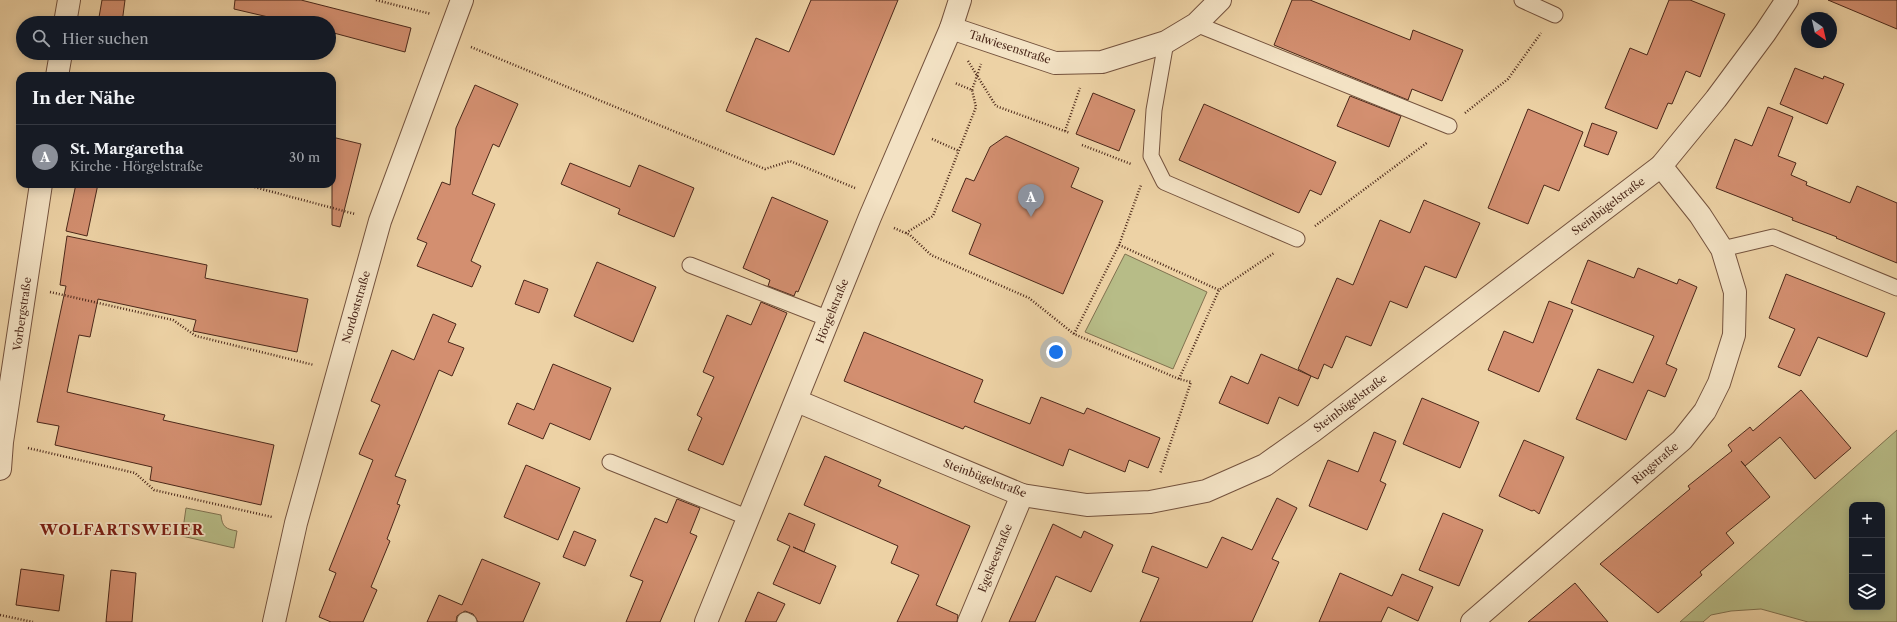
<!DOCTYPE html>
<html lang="de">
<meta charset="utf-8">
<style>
:root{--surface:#171b24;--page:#242831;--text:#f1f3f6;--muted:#9ea1a6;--line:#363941;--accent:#8c9099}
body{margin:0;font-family:"Libre Caslon Text",serif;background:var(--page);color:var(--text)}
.controls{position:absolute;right:12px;bottom:12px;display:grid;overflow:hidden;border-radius:8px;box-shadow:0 2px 10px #0003}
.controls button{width:36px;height:36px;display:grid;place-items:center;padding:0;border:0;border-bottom:1px solid var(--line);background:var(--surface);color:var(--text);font:20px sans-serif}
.compass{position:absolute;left:1801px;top:12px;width:36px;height:36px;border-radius:50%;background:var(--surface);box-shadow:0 2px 10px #0003;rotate:146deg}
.you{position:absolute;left:1056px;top:352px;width:14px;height:14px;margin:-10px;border:3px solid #fff;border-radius:50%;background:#1a73e8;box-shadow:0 0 0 6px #1a73e833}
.badge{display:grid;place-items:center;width:26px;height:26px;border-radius:50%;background:var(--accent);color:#fff;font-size:13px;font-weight:700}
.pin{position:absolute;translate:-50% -33px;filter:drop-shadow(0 1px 2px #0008)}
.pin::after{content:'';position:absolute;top:21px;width:14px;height:12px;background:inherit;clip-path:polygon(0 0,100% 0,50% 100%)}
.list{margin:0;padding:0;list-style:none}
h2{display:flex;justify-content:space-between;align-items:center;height:52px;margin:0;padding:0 16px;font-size:17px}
h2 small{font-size:13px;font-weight:400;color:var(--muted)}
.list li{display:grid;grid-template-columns:26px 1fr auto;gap:12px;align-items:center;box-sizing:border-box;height:64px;padding:0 16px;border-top:1px solid var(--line)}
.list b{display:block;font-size:15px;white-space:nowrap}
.list p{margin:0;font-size:13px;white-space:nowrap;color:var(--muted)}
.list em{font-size:13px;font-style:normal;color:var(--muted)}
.icon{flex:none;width:22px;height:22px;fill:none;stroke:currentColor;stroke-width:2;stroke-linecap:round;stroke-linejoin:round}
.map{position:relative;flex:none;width:1897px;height:622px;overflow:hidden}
.search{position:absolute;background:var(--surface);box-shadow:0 2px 10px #0003;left:16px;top:16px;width:320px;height:44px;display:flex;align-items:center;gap:10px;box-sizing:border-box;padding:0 14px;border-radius:22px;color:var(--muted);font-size:15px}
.panel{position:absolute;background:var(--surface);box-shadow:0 2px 10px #0003;left:16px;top:72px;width:320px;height:116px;border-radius:12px}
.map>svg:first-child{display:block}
</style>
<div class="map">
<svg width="1897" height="622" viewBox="0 0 1897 622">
<rect width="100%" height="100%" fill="#edd2a5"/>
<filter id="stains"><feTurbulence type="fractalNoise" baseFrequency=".005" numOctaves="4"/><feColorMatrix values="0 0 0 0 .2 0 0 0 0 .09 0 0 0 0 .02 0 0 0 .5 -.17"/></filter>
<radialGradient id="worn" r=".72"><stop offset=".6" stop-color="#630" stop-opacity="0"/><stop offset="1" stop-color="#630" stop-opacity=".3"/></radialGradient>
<g fill="#b7bc87" stroke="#817250" fill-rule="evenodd">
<polygon points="1125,254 1207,292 1173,369 1085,332"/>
<path d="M1897,430V622H1808L1761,609L1731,611L1711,615L1703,622H1680ZM1852,505H1882V607H1852Z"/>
<path d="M186,508L221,515C222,527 226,529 237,531L234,548L182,536Z"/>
</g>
<g fill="#d38f70" stroke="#4b281a">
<polygon points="102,0 125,0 122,23 98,23"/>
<polygon points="235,0 301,0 411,28 405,52 330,32 329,23 294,23 234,9"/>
<polygon points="811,0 898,0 834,155 726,111 756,38 789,52"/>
<polygon points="1292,0 1310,0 1410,40 1413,30 1463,50 1442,101 1412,89 1408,100 1274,45"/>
<polygon points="1669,0 1690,0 1725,14 1700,77 1686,71 1672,104 1668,103 1657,129 1605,108 1630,48 1647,55"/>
<polygon points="1828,0 1897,0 1897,29"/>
<polygon points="1795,68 1823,79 1824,76 1844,84 1827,124 1780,104"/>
<polygon points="475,85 518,104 499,147 493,144 472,194 495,204 471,261 481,266 472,287 417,266 427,243 417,239 442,182 450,185 456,128"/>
<polygon points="1093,93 1135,110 1119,151 1076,134"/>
<polygon points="1350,96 1401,116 1389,147 1337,126"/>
<polygon points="1204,104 1336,162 1321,195 1310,190 1299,213 1179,160"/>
<polygon points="1768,107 1793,117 1778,156 1796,163 1791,175 1807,182 1806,185 1850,203 1857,186 1897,203 1897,263 1836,238 1837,237 1792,220 1793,218 1716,188 1735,139 1752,146"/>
<polygon points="1528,109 1583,132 1559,191 1544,185 1528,224 1488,208"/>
<polygon points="1592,123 1617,132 1608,155 1584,146"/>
<polygon points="1006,136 1079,168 1071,187 1103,201 1063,294 969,254 981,224 952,211 966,178 974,181 990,147"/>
<polygon points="332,137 361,144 340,227 332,225"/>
<polygon points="570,163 630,187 639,165 694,188 674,237 618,214 620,209 561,184"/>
<polygon points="76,184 98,184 87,236 66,231"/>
<polygon points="772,197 828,221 798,292 796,291 794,296 768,286 770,280 743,268"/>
<polygon points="1424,200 1480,223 1456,278 1425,266 1407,308 1390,301 1371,346 1346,336 1332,368 1324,364 1318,379 1311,376 1298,406 1279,397 1268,424 1219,403 1231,376 1248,384 1261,354 1311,376 1298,369 1337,278 1353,285 1380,220 1410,233"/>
<polygon points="67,236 207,265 205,278 308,299 297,352 193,331 196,320 98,299 90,337 79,335 67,392 165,415 163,420 274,445 261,505 150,480 152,467 55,445 59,426 37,422 66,286 60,285"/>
<polygon points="1588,260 1634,278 1638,268 1677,284 1679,279 1697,287 1666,364 1677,369 1665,397 1648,390 1626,440 1576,419 1598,369 1633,383 1654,336 1571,303"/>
<polygon points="597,262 656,287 633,342 574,316"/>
<polygon points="1786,274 1885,313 1867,357 1818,337 1800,376 1778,367 1795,329 1769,318"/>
<polygon points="524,280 548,289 539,313 515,304"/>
<polygon points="1549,301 1573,310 1539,392 1488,370 1504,331 1533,343"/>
<polygon points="761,302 787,313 723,465 688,450 702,418 697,415 714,377 703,372 727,315 751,325"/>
<polygon points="433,314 456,324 448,342 464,348 452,376 439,370 395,476 406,480 397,504 400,505 387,539 390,541 371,587 377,590 363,622 331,622 319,617 336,573 329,570 373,460 359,454 380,405 371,401 392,350 414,360"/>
<polygon points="864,332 983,380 974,402 1030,424 1041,397 1084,414 1087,408 1160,438 1148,468 1129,460 1125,472 1069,449 1063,466 965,426 963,429 844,381"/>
<polygon points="553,364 611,388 590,440 550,423 543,439 508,424 517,403 534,410"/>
<polygon points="1801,390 1851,448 1815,479 1780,437 1745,466 1741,461 1770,497 1726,533 1734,543 1700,572 1702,575 1658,613 1600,564 1690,489 1688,486 1732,451 1728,445 1750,427 1753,431"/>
<polygon points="1422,398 1479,422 1460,468 1403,444"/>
<polygon points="1374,432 1396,441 1380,481 1386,484 1367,530 1309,506 1328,460 1358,472"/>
<polygon points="1524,440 1564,457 1539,514 1534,510 1532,511 1499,496"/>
<polygon points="825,456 881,480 878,486 970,526 936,605 958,615 957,622 897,622 919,575 891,563 898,546 804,505"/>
<polygon points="526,465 580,488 558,540 504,517"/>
<polygon points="1277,498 1297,508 1272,559 1279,562 1252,622 1140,622 1159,578 1142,572 1152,546 1207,568 1222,537 1252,550"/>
<polygon points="677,499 700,508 690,533 697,536 660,622 626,622 643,581 630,576 655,518 667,523"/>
<polygon points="789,513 815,524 804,552 793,547 836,566 820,604 773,584 790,546 777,540"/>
<polygon points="1443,513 1483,530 1459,586 1419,570"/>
<polygon points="1053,524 1081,538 1084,531 1113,545 1091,592 1056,576 1035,622 1009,622"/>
<polygon points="574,531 596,540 585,566 563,557"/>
<polygon points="482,559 540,583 523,622 478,622 473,614 465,611 457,616 456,622 427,622 439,595 462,605"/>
<polygon points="21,569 64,575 59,611 16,605"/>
<polygon points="111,570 136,573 132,622 106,622"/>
<polygon points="1340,573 1392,596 1402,574 1433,587 1418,621 1388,607 1381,622 1319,622"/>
<polygon points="1575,583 1608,622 1528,622"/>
<polygon points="758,592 785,604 776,622 745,622"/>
</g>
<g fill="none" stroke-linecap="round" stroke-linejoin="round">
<defs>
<g id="lane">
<polyline points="1522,0 1555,15"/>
<polyline points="1196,24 1449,126"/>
<polyline points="1166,42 1154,110 1151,156 1164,182 1297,239"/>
<polyline points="1722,249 1773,237 1897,288"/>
<polyline points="690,265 829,319"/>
<polyline points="610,462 749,518"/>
<polyline points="465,620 469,622"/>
</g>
<g id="street">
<polyline points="65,23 69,0"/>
<polyline points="951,28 1055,63 1102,62 1166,42 1196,24 1220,0"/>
<polyline points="57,76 61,53"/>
<polyline points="797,401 1022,495 1087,505 1150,502 1206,491 1265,465 1313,431 1661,166 1716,99 1765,33 1787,0"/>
<polyline points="0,469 2,442 41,184"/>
<polyline points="274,622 296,523 380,221 462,0"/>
<polyline points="706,622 870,217 951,28 960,0"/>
<polyline points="969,622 1022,495"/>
<polyline points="1472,622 1682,440 1705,411 1719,383 1734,335 1735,292 1722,249 1700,215 1661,166"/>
</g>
</defs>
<use href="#lane" stroke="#74523d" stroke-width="17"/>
<use href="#street" stroke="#74523d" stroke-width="24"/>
<g stroke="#4b281a" stroke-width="2.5" stroke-dasharray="1 2" stroke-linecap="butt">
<polyline points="376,0 431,14"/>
<polyline points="471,47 765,169 790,161 855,188"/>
<polyline points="968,61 996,106 1070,133"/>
<polyline points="972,90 981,64"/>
<polyline points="1465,113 1508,79 1541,33"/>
<polyline points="1065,131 1080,88"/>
<polyline points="932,139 959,151"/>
<polyline points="1082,145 1131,164"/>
<polyline points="243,184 355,214"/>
<polyline points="1315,226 1428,142"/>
<polyline points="894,228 910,235 931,255 1029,298 1074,334 1179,379 1191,382 1160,474"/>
<polyline points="906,233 933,216 976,107 972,90 955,83"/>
<polyline points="1119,245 1219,290"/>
<polyline points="50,292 173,320 196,336 314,365"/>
<polyline points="1074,334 1119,245 1141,185"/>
<polyline points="1179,379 1219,290 1274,253"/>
<polyline points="28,448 135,473 154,490 272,517"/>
<polyline points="0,615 33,622"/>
</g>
<use href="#lane" stroke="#f3e2c4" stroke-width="15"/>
<use href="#street" stroke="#f3e2c4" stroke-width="22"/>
</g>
<g text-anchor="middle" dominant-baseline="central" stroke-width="3.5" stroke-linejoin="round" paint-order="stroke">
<g font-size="11" fill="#4b281a" stroke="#f3e2c4">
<text transform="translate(1010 47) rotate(18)">Talwiesenstraße</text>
<text transform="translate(1608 206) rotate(-37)">Steinbügelstraße</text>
<text transform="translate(356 307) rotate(-74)">Nordoststraße</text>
<text transform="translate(832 311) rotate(-68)">Hörgelstraße</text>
<text transform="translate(22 314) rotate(-82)">Vorbergstraße</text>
<text transform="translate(1350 403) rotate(-37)">Steinbügelstraße</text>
<text transform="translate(1655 463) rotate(-41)">Ringstraße</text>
<text transform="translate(985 478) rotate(21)">Steinbügelstraße</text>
<text transform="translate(995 558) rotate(-68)">Egelseestraße</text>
</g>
<g font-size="15" font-weight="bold" letter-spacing="1" fill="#7a1f14" stroke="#f3e2c4">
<text x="122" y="529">WOLFARTSWEIER</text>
</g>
</g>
<rect width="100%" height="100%" filter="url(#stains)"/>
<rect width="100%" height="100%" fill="url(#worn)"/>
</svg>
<div class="controls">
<button>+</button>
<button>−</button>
<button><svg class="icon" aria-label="layers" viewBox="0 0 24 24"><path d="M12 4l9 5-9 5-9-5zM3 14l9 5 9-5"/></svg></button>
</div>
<svg class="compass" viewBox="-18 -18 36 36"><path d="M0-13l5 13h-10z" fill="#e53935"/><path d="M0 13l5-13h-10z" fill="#9ea1a6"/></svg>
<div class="you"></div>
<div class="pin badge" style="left:1031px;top:217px">A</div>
<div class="search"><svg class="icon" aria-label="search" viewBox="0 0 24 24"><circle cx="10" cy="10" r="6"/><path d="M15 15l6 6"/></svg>Hier suchen</div>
<section class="panel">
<h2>In der Nähe<small></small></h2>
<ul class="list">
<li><span class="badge">A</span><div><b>St. Margaretha</b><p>Kirche · Hörgelstraße</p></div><em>30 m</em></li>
</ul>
</section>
</div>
